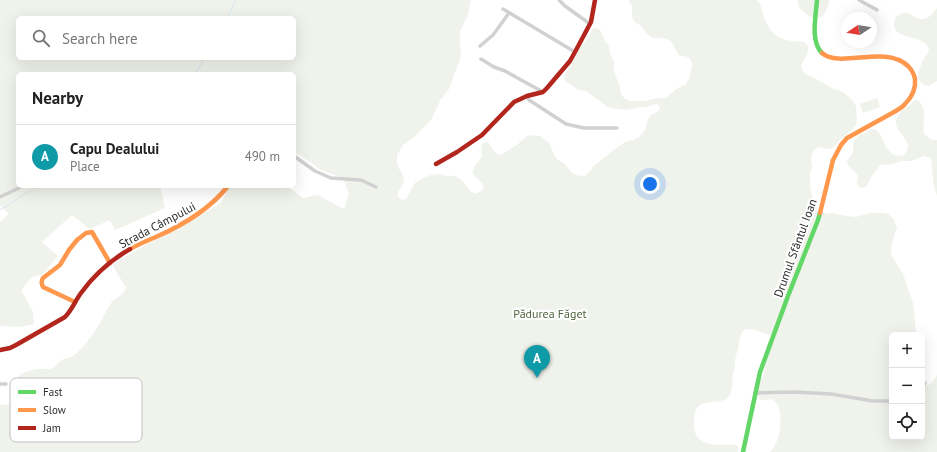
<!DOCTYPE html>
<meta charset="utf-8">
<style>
:root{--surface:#fff;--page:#f6f6f6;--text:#222;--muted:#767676;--line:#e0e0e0;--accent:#767676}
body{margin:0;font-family:"PT Sans",sans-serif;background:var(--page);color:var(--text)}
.controls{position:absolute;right:12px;bottom:12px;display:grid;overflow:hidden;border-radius:6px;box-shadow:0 4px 16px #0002}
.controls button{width:36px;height:36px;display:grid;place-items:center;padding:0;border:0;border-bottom:1px solid var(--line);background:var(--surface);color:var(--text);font:20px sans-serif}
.compass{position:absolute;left:841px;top:12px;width:36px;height:36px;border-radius:50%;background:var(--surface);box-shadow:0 4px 16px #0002;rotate:258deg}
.you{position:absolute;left:650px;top:184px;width:14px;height:14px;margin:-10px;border:3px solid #fff;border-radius:50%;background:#1a73e8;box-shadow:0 0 0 6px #1a73e833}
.badge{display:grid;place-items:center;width:26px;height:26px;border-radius:50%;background:var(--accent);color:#fff;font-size:13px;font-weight:700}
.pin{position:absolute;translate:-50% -33px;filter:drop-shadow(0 1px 2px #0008)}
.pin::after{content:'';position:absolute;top:21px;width:14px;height:12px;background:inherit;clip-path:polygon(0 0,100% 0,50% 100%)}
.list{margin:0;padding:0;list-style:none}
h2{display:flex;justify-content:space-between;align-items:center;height:52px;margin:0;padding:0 16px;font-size:17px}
h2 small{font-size:13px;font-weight:400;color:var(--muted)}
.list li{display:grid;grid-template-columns:26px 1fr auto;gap:12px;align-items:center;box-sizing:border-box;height:64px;padding:0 16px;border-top:1px solid var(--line)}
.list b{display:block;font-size:15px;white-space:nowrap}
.list p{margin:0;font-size:13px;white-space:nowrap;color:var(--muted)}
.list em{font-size:13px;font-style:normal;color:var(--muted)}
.icon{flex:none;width:22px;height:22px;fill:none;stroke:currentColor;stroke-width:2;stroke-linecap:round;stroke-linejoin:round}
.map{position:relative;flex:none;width:937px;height:452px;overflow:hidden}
.search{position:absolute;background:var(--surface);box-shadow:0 4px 16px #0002;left:16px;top:16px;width:280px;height:44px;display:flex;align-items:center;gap:10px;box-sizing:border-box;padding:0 14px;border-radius:6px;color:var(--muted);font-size:15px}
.panel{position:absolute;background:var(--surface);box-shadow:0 4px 16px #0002;left:16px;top:72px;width:280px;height:116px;border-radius:6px}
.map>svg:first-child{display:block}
</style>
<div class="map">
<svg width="937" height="452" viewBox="0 0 937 452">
<rect width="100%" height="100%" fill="#fff"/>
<g fill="#f0f3eb" fill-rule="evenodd">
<path d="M0,0H471L470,3L468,15L460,32V46L461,56L449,89L441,99L431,120L414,137L403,145L397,155V162L398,167L402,173L404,180L403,184L397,194L399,198L403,200C410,198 410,188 415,183C421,178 431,174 439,174C442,174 445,176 448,176C452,176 454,175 457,177C465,181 467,190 475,194C494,187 475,180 473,173C472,167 480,161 482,156C482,152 480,147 483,143L488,142C492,146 494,154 501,155L518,144L527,136L529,135L540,136L549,143L555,156L558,160L564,163L571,172L575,175L584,176L588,173L594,166L615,149L625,142L633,140L639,137L645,130L648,119L651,115L657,112L660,109L659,105L655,104L646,107H639L627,110L612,108L608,107L586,91L579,90L565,81L564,77L566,72L575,58L580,48L590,35L592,29L596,28L600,30L605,41L609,46L610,54L614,62V72L620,87L621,94L624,98L630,101H645L656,98H666L676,89L686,84L690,76L692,65L691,60L688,57L679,55C676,51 674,45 670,41C666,37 660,39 655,38C648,38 646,31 641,26C639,24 635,23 634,21C629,13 636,7 628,0H757C762,6 762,10 764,18C765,21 767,23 768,26C777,41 789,41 804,42C814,49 804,57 801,66L804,73L816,79L834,89L843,92L852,100L856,106L857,120L856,125L853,129L842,138L834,147L830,149L818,147L814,150L811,156V160L812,167L810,174V187L812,196V204L814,210L827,214L832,213L847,216L856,217L870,213H884L888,214L894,219L897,228L893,239L891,251L892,256L903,274L913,303L914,310L916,335H892V437H922V386L929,385L934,380L937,375V452H770C774,448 776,443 778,438C781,431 782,411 777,404C776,402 774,401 773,399L763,400L759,399L757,392L758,386L764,374L766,357L775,338C765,334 754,327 744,330C738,336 740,342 738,350C736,356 737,350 736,356C735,359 735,362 735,365C735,368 733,371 733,374C732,380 733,386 731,392C726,408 704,397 697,408C694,413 694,420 694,426C695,449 721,444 736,445L738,447V452H0V405L10,404C22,392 3,388 20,375C26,371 34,369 41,369C45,368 49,370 53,368C57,366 58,362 62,360C66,358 70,358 74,355C82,350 94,333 99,325C103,318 106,310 111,303C114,299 119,297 123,293C124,292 125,290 126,288L112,264L221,203L229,186H287L303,198L318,195L344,209L349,194L343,178L321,170L294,151V74H18V186H160L165,208L115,230L110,220L90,229L72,215L42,242L58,256L42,275L32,277L21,290L33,312L34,324L20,327L0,326V222L9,214L0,205ZM18,18H294V58H18Z"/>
<path d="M797,0H830C828,5 826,14 821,17C814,21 802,13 799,6C798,4 798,2 797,0Z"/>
<path d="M937,8V81L928,86C908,81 924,60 929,50C926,32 892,43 894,22C895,15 902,12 908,13C913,15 917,20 923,19C929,19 933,13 937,8Z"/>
<polygon points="877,98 880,107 863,113 860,104"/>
<path d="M915,100H918C928,109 922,122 924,133L931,140H937V196L934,187L931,158L924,156L911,161H902L893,164L881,165L878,168L871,177L867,186L863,188L859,187L857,183L858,176C855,170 848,168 847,161C849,158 853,154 853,150C854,143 851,143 858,136C860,134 863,134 866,132C868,131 869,129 871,129C885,126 882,162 904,155C921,137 877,129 906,108C910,106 912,102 915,100Z"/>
</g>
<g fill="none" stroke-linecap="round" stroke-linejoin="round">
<g stroke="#d7e7f0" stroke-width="1">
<polyline points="227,18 236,0"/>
<polyline points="195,74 205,58"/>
<polyline points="0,210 37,186"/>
</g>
<g stroke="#d1d1d1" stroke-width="3.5">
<polyline points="559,0 565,6 590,24"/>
<polyline points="859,0 877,10"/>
<polyline points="503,9 575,52"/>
<polyline points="480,46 493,35 509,13"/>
<polyline points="481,59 494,67 505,71 543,92"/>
<polyline points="527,96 529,100 566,124 584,128 617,128"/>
<polyline points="294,156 315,171 331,178 361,180 376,187"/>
<polyline points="0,197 23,186"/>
<polyline points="0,384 6,384"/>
<polyline points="922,388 925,383"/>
<polyline points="755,393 795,392 831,394 873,401 892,401"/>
</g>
<g stroke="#63d668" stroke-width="4.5">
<path d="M817,0C816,15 810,42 822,53"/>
<polyline points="743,452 760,372 788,296 818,220 820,213"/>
</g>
<g stroke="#ff974d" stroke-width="4.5">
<path d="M820,213L833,160L841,145L847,138C860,131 872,124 885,117C891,113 900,110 905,104C912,97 916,88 915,79C914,74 911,69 908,66C885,44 840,69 822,53"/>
<path d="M130,249C139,244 149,240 158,236C185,224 210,209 228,186"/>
<path d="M75,302L43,287C41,283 41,281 43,278L60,265L69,250L77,240L86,233L92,232L110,263"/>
</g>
<g stroke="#b3261e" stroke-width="4.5">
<polyline points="436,164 457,152 482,135 514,102 527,96 543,92 547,88 570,61 575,52 591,22 595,0"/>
<path d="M0,350L10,348L16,345L65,317C72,310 75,301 81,293C94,275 111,260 130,249"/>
</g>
</g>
<g text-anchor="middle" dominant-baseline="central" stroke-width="4" stroke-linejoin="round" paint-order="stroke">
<g font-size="12" fill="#2c2c2c" stroke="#fff">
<text transform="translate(157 225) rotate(-28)">Strada Câmpului</text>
<text transform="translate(795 248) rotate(-70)">Drumul Sfântul Ioan</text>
</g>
<g font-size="12" fill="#51653c" stroke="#fff">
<text x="550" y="313">Pădurea Făget</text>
</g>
</g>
<rect x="10" y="378" width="132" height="64" rx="6" fill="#fff" stroke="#c0c0c0" stroke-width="1"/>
<rect x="18" y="390" width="18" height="4" fill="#63d668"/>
<rect x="18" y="408" width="18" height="4" fill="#ff974d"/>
<rect x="18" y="426" width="18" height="4" fill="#b3261e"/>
<g font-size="11" fill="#2c2c2c">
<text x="43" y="396">Fast</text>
<text x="43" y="414">Slow</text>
<text x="43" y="432">Jam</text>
</g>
</svg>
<div class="controls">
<button>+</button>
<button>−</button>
<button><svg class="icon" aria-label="locate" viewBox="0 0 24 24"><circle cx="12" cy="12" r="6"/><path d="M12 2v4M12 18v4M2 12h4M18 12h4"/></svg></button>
</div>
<svg class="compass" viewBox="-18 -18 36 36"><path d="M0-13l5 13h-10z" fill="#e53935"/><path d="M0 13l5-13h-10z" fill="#767676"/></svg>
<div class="you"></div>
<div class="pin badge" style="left:537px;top:378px;background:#0f9aa8">A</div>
<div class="search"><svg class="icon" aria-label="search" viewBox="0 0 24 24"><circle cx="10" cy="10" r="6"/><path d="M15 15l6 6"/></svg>Search here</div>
<section class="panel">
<h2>Nearby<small></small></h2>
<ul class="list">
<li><span class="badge" style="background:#0f9aa8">A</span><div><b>Capu Dealului</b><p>Place</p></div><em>490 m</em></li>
</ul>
</section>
</div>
